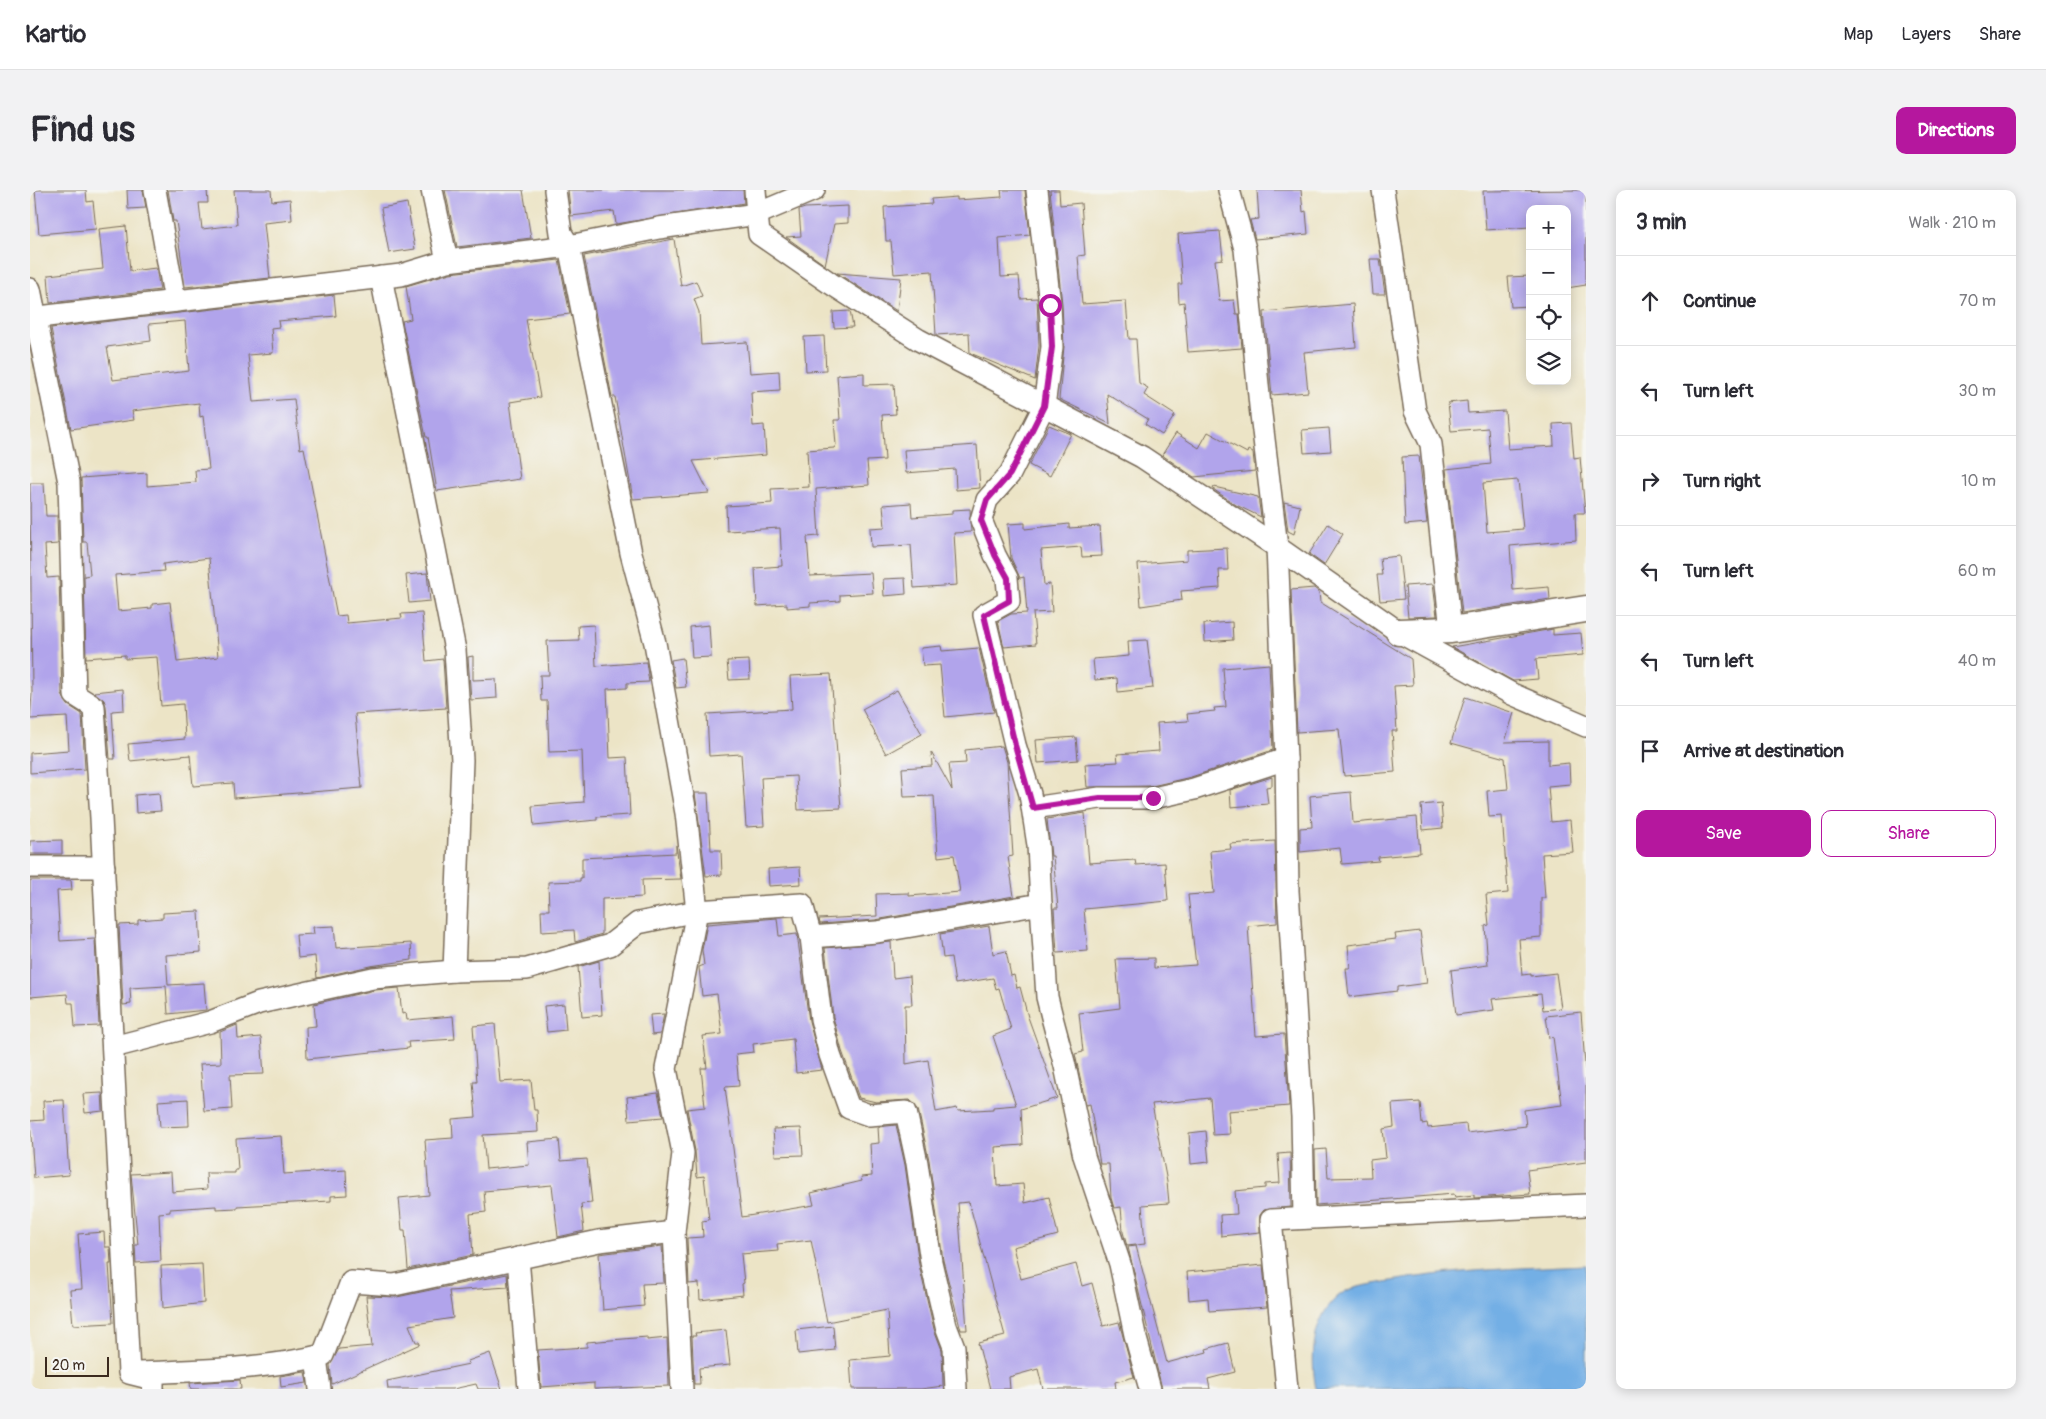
<!DOCTYPE html>
<meta charset="utf-8">
<style>
:root{--surface:#fff;--page:#f2f2f3;--text:#2b2b33;--muted:#7c7c81;--line:#e1e1e2;--accent:#b5179e}
body{margin:0;font-family:Pangolin,sans-serif;background:var(--page);color:var(--text)}
.controls{position:absolute;right:15px;top:15px;display:grid;overflow:hidden;border-radius:10px;box-shadow:0 2px 12px #0003}
.controls button{width:45px;height:45px;display:grid;place-items:center;padding:0;border:0;border-bottom:1px solid var(--line);background:var(--surface);color:var(--text);font:25px sans-serif}
.scale{position:absolute;left:15px;bottom:12px;width:64px;box-sizing:border-box;padding-left:5px;border:2px solid #3b2a1e;border-top:0;font-size:14px;line-height:18px;white-space:nowrap;color:#3b2a1e;-webkit-text-stroke:4px #f6f6f2;paint-order:stroke}
.stop{position:absolute;width:15px;height:15px;margin:-11px;border:4px solid #b5179e;border-radius:50%;background:#fff}
.stop.end{background:#b5179e;border-color:#fff;box-shadow:0 1px 5px #0008}
.list{margin:0;padding:0;list-style:none}
h2{display:flex;justify-content:space-between;align-items:center;height:65px;margin:0;padding:0 20px;font-size:21px}
h2 small{font-size:16px;font-weight:400;color:var(--muted)}
.list li{display:grid;grid-template-columns:32px 1fr auto;gap:15px;align-items:center;box-sizing:border-box;height:90px;padding:0 20px;border-top:1px solid var(--line)}
.list b{display:block;font-size:19px;white-space:nowrap}
.list em{font-size:16px;font-style:normal;color:var(--muted)}
.actions{display:flex;gap:10px;padding:15px 20px}
.actions a{flex:1;padding:11px 0;border:1px solid var(--accent);border-radius:10px;text-align:center;font-size:18px;color:var(--accent)}
.actions .main{background:var(--accent);color:#fff}
.icon{flex:none;width:28px;height:28px;fill:none;stroke:currentColor;stroke-width:2;stroke-linecap:round;stroke-linejoin:round}
.map{position:relative;flex:none;width:1556px;height:1199px;overflow:hidden;border-radius:10px}
header{display:flex;align-items:center;gap:30px;box-sizing:border-box;height:70px;padding:0 25px;background:var(--surface);border-bottom:1px solid var(--line)}
header strong{font-size:24px}
nav{display:flex;gap:28px;margin-inline-start:auto;font-size:18px}
.intro{display:flex;align-items:center;justify-content:space-between;box-sizing:border-box;height:120px;padding:0 30px}
h1{margin:0;font-size:35px}
.button{padding:12px 22px;border-radius:10px;background:var(--accent);color:#fff;font-size:18px;font-weight:700}
main{display:flex;gap:30px;padding:0 30px}
aside{flex:1;background:var(--surface);border-radius:10px;box-shadow:0 2px 12px #0003}
.map>svg:first-child{display:block}
</style>
<header>
<strong>Kartio</strong>
<nav><a>Map</a><a>Layers</a><a>Share</a></nav>
</header>
<div class="intro"><h1>Find us</h1><a class="button">Directions</a></div>
<main>
<div class="map">
<svg width="1556" height="1199" viewBox="0 0 1556 1199">
<rect width="100%" height="100%" fill="#f6f6f2"/>
<filter id="ink" filterUnits="userSpaceOnUse"><feTurbulence type="fractalNoise" baseFrequency=".02" numOctaves="2"/><feDisplacementMap in="SourceGraphic" scale="10" xChannelSelector="R" yChannelSelector="G"/><feConvolveMatrix kernelMatrix="1 2 1 2 8 2 1 2 1" color-interpolation-filters="sRGB"/></filter>
<filter id="wash" filterUnits="userSpaceOnUse"><feTurbulence type="fractalNoise" baseFrequency=".0096" numOctaves="4" result="noise"/><feDisplacementMap in="SourceGraphic" scale="20" xChannelSelector="R" yChannelSelector="G"/><feGaussianBlur stdDeviation="1.12" result="paint"/><feColorMatrix in="noise" values="0 0 0 0 0 0 0 0 0 0 0 0 0 0 0 0 0 1.4 0 .05"/><feComposite in="paint" operator="in"/></filter>
<g filter="url(#wash)">
<rect width="100%" height="100%" fill="#ece4c6"/>
<path fill="#73afe5" stroke="#576c82" d="M1556,1075V1197L1286,1199C1280,1167 1282,1125 1311,1104C1322,1096 1341,1095 1355,1092C1421,1080 1489,1078 1556,1075Z"/>
<g id="blocks">
<g fill="#b1a4eb" fill-rule="evenodd">
<polygon points="5,0 56,0 57,12 63,11 66,39 9,44"/>
<polygon points="97,0 113,0 116,18 98,19"/>
<polygon points="138,0 177,0 178,13 169,13 172,39 207,35 204,0 241,0 242,11 260,9 262,30 234,33 240,88 155,97 146,31 143,31"/>
<polygon points="415,0 493,0 501,48 427,57"/>
<polygon points="538,0 713,0 714,13 586,34 584,21 541,26"/>
<polygon points="971,0 995,0 1000,45 969,48 971,87 989,86 991,109 1007,108 1009,156 1005,190 940,163 939,143 906,145 902,81 864,84 861,51 856,51 854,17 902,14 901,9 927,7 927,10 972,7"/>
<polygon points="1020,0 1029,0 1030,15 1051,13 1055,65 1048,66 1052,114 1096,111 1099,149 1106,149 1109,193 1118,198 1114,205 1145,225 1132,245 1115,234 1118,229 1077,204 1080,234 1029,209 1034,156 1032,114"/>
<polygon points="1227,0 1271,0 1273,22 1276,21 1278,44 1225,49 1220,30 1229,29"/>
<polygon points="1556,0 1556,95 1537,98 1537,19 1500,19 1500,37 1456,40 1453,1"/>
<polygon points="377,13 385,59 359,63 351,18"/>
<polygon points="818,16 818,33 804,34 795,75 756,47 771,46 769,20 775,18"/>
<polygon points="96,36 100,81 126,78 130,100 20,113 18,85 73,79 69,39"/>
<polygon points="1190,41 1193,69 1185,70 1189,111 1204,110 1206,124 1209,124 1212,158 1158,162 1154,112 1149,113 1148,94 1152,94 1148,44"/>
<polygon points="644,49 651,96 666,91 672,106 664,109 669,122 671,155 717,152 720,183 749,181 750,200 721,202 723,236 734,235 736,265 663,271 679,303 603,309 585,207 582,207 554,66"/>
<polygon points="1340,69 1350,69 1355,104 1343,104"/>
<polygon points="529,70 540,124 496,129 510,207 480,212 490,289 407,301 398,247 396,247 372,131 381,129 376,96 420,83"/>
<polygon points="807,83 871,88 867,121"/>
<polygon points="1500,86 1500,116 1481,117 1478,87"/>
<path d="M304,105L306,126L248,131L249,137L241,138L243,163L218,165L223,212L264,209L270,259L274,258L307,426L316,425L317,433L372,428L371,424L392,423L396,471L413,469L416,518L325,524L332,598L204,608L203,593L163,596L160,565L100,571L98,554L155,549L153,514L131,516L127,467L95,469V465L56,468L54,386L60,385L57,352H53L51,288L117,283V296L166,292L165,280L179,279L173,226L170,227L169,213L102,221L104,230L41,239L21,138ZM155,131L159,181L83,190L77,157L121,151L119,134ZM179,368L188,467L147,472L140,412L122,414V418L88,421L85,385L134,381L133,374Z"/>
<polygon points="1323,114 1326,157 1274,162 1278,202 1242,205 1234,122"/>
<polygon points="820,121 823,137 804,138 803,122"/>
<polygon points="794,146 796,180 776,181 774,147"/>
<polygon points="834,183 834,195 864,194 866,224 852,225 855,270 837,271 839,295 786,299 789,346 777,347 780,386 841,383 843,403 810,405 810,411 780,413 780,416 757,418 757,414 727,416 725,378 752,376 750,338 697,341 696,316 742,313 741,299 779,297 777,260 804,258 806,255 804,230 810,230 807,185"/>
<path d="M1437,211L1438,223L1475,221L1478,259L1524,256L1523,234L1541,233L1544,268L1550,267L1555,323H1545L1546,350L1480,356L1483,400L1519,397L1520,409L1432,423L1416,279L1461,274L1458,238L1421,241L1418,213ZM1488,290L1493,339L1457,342L1453,293Z"/>
<polygon points="1019,235 1041,244 1020,286 999,275"/>
<polygon points="1299,238 1301,261 1274,263 1272,240"/>
<polygon points="1178,242 1217,263 1218,260 1223,263 1225,281 1164,287 1132,265 1146,243 1169,258"/>
<polygon points="947,255 950,298 926,300 925,279 876,283 874,260"/>
<polygon points="1389,266 1397,333 1375,335 1372,267"/>
<polygon points="0,293 14,293 16,326 27,326 28,354 15,355 17,388 29,387 32,505 38,515 52,524 55,579 0,583 0,563 39,560 37,527 0,529 2,504"/>
<polygon points="1184,297 1228,307 1231,327 1206,315 1183,299"/>
<polygon points="1254,312 1270,316 1264,344 1258,341"/>
<polygon points="881,313 882,327 922,324 922,320 940,319 941,342 924,343 927,395 884,398 881,355 841,357 840,338 855,337 853,315"/>
<polygon points="995,333 995,339 1039,334 1039,338 1070,336 1072,366 1052,367 1051,357 1011,360 1014,395 1020,394 1022,422 1003,423 1006,454 974,457 968,431 981,424 997,423 994,387 990,388 981,368 978,334"/>
<polygon points="1298,334 1313,344 1294,375 1279,364"/>
<polygon points="1197,358 1198,380 1189,380 1190,398 1151,401 1152,410 1111,416 1108,374 1157,370 1157,360"/>
<polygon points="1369,366 1374,409 1350,411 1347,385 1352,385 1350,368"/>
<polygon points="397,383 400,411 379,413 376,385"/>
<polygon points="875,388 876,404 854,406 853,389"/>
<polygon points="1403,394 1407,426 1378,427 1375,396"/>
<polygon points="1284,398 1289,402 1290,412 1381,469 1383,495 1364,496 1367,541 1362,541 1365,582 1314,586 1309,539 1267,542 1261,400"/>
<polygon points="1202,432 1203,450 1175,452 1174,434"/>
<polygon points="564,435 566,476 616,472 619,492 597,493 597,498 577,499 580,568 597,567 600,625 567,627 567,630 504,636 502,616 554,612 552,561 519,562 517,511 511,511 510,485 519,485 517,451 549,450 548,436"/>
<polygon points="679,435 681,467 662,468 660,437"/>
<polygon points="1523,439 1523,445 1551,443 1553,465 1506,469 1508,489 1483,491 1422,457"/>
<polygon points="1117,450 1123,498 1088,502 1087,488 1065,490 1063,469 1099,466 1098,451"/>
<polygon points="911,456 912,461 949,458 964,522 915,527 910,475 893,476 891,458"/>
<polygon points="443,466 443,490 466,489 467,508 441,510 438,467"/>
<polygon points="653,468 656,497 646,498 641,470"/>
<polygon points="719,470 720,489 699,490 697,471"/>
<polygon points="1239,474 1243,560 1161,587 1122,596 1057,597 1055,574 1088,572 1087,564 1129,561 1127,533 1158,531 1157,524 1185,521 1184,518 1196,517 1193,478"/>
<polygon points="801,484 811,618 768,620 766,586 731,588 734,636 716,637 711,564 679,566 677,524 762,519 760,486"/>
<polygon points="93,499 94,520 82,521 85,569 80,569 76,516 74,510 64,502"/>
<polygon points="867,500 892,544 856,564 832,519"/>
<polygon points="1435,507 1484,523 1475,552 1518,551 1518,575 1539,573 1540,594 1518,596 1521,632 1540,630 1543,662 1512,664 1515,708 1511,708 1511,747 1489,749 1492,785 1501,784 1501,786 1526,783 1531,818 1513,820 1511,804 1462,809 1464,820 1426,825 1421,780 1458,775 1455,736 1459,735 1456,705 1478,703 1472,626 1459,627 1457,601 1478,599 1475,568 1421,553"/>
<polygon points="1046,547 1048,570 1008,573 1006,550"/>
<polygon points="972,556 977,572 983,666 978,667 984,706 845,730 790,734 789,729 847,726 846,704 879,703 879,706 930,702 924,665 908,667 904,606 874,607 872,578 902,576 901,562 922,600 919,574 936,573 935,560"/>
<polygon points="1242,587 1242,596 1236,597 1238,614 1201,617 1200,600"/>
<polygon points="1321,602 1323,633 1387,627 1390,663 1348,667 1349,671 1312,674 1310,658 1270,662 1270,638 1282,637 1280,606"/>
<polygon points="129,603 131,621 106,623 105,605"/>
<polygon points="665,603 678,603 681,660 691,660 692,685 676,686"/>
<polygon points="1411,613 1413,638 1393,640 1391,615"/>
<polygon points="1055,623 1059,673 1105,670 1106,675 1135,673 1138,711 1054,719 1058,761 1027,763 1024,718 1028,718 1023,666 1021,666 1017,629"/>
<polygon points="32,650 32,664 0,664 0,651"/>
<polygon points="1245,651 1247,733 1218,736 1226,846 1254,844 1259,916 1198,921 1200,944 1183,945 1180,908 1122,914 1137,992 1139,1013 1112,1015 1115,1054 1097,1056 1093,1042 1091,1017 1084,1018 1081,1008 1079,974 1070,974 1060,914 1056,915 1045,864 1053,862 1049,823 1090,818 1086,769 1124,768 1124,778 1166,775 1158,705 1184,703 1180,661 1201,659 1200,654"/>
<polygon points="646,655 651,689 612,690 613,707 572,709 572,744 545,752 544,740 512,742 511,720 519,720 518,692 550,691 550,688 552,688 552,668 646,663"/>
<polygon points="770,677 771,694 739,696 738,679"/>
<polygon points="0,690 41,690 42,700 27,701 30,751 65,749 69,836 45,837 43,813 38,813 37,804 0,807"/>
<polygon points="169,721 171,762 136,765 138,795 174,793 176,820 138,824 136,796 100,798 101,814 93,815 89,735 108,734 108,730 133,728 133,723"/>
<polygon points="747,728 749,746 767,744 779,831 792,880 766,883 763,849 723,854 724,862 706,864 709,896 695,897 712,1027 784,1015 781,1003 832,991 831,987 842,986 840,954 849,953 848,937 866,935 875,975 889,1075 904,1139 912,1160 913,1196 891,1199 822,1199 820,1170 860,1166 857,1120 797,1132 781,1050 747,1054 748,1061 711,1064 714,1093 712,1094 713,1105 670,1110 669,1093 659,1094 657,1048 673,1047 672,1031 679,1030 674,986 667,987 665,961 657,919 675,917 671,878 677,878 673,846 692,844 687,804 672,806 669,777 674,775 672,760 677,734"/>
<polygon points="304,736 306,758 381,753 382,770 340,776 287,788 285,766 268,768 266,745 284,744 283,737"/>
<polygon points="959,736 963,764 976,761 981,786 984,785 987,798 990,797 998,827 1027,908 991,919 993,955 965,957 967,996 993,994 995,1013 1019,1007 1028,1045 983,1057 991,1089 1046,1074 1052,1096 1062,1093 1073,1136 1089,1132 1104,1187 1085,1192 1086,1199 1013,1199 1008,1179 979,1187 980,1199 960,1199 948,1153 975,1146 939,1012 928,1013 937,1140 931,1140 913,1070 899,970 888,919 880,910 846,912 829,908 812,861 803,827 795,758 861,752 863,788 880,786 882,815 875,815 876,874 898,870 906,922 927,918 928,921 963,919 963,917 986,915 963,846 981,839 969,798 966,799 963,788 925,794 921,767 913,768 910,744"/>
<polygon points="1390,741 1397,793 1367,797 1367,801 1319,807 1316,778 1320,778 1318,755 1366,749 1365,744"/>
<polygon points="569,771 572,825 552,827 548,777"/>
<polygon points="369,798 372,824 376,823 377,830 423,826 425,849 378,852 379,858 277,869 276,837 286,836 284,814 345,800"/>
<polygon points="534,814 536,840 517,842 514,816"/>
<polygon points="1551,822 1556,888 1556,972 1497,980 1500,1004 1444,1008 1444,1005 1425,1007 1424,1004 1286,1015 1285,960 1296,959 1298,988 1341,987 1340,970 1356,968 1353,939 1364,937 1362,914 1390,912 1392,934 1397,933 1398,938 1436,934 1437,943 1496,936 1494,920 1532,915 1523,847 1519,848 1516,826"/>
<polygon points="634,824 630,844 622,845 620,825"/>
<polygon points="465,834 470,892 501,890 504,920 507,920 508,942 453,945 456,979 499,975 497,952 529,949 531,971 557,969 562,1013 551,1014 554,1041 528,1047 522,995 454,1001 456,1022 440,1024 443,1065 378,1079 375,1040 372,1040 369,1008 399,1005 395,950 423,948 422,929 446,927 443,892 447,892 443,836"/>
<polygon points="207,835 208,849 231,847 234,884 200,885 202,919 174,921 170,874 191,873 190,842"/>
<polygon points="72,903 73,921 55,923 53,904"/>
<polygon points="628,903 633,927 599,930 597,907"/>
<polygon points="158,909 159,936 130,937 128,911"/>
<polygon points="34,910 39,985 4,988 0,931 14,930 13,911"/>
<polygon points="771,938 773,965 745,966 743,939"/>
<polygon points="1176,941 1179,972 1161,974 1159,943"/>
<polygon points="251,946 254,984 316,980 317,1005 301,1006 301,1011 207,1016 207,1018 186,1019 186,1016 140,1019 140,1022 129,1023 131,1071 106,1073 105,1055 108,1055 101,984 141,982 142,1002 177,999 176,983 205,983 205,980 208,980 206,949"/>
<polygon points="1260,963 1261,1017 1234,1020 1230,1025 1230,1042 1191,1046 1190,1025 1207,1024 1205,1001 1235,998 1235,994 1250,993 1248,964"/>
<polygon points="74,1042 75,1057 80,1057 81,1074 79,1074 83,1133 43,1135 40,1100 52,1099 48,1044"/>
<polygon points="632,1056 634,1093 612,1094 614,1116 573,1120 569,1064"/>
<polygon points="1106,1056 1137,1173 1177,1162 1176,1159 1198,1153 1205,1182 1178,1189 1180,1199 1132,1199 1098,1057"/>
<polygon points="172,1074 174,1113 133,1118 131,1076"/>
<polygon points="1233,1075 1237,1117 1179,1121 1178,1108 1159,1110 1157,1082"/>
<polygon points="477,1084 478,1097 419,1101 423,1128 379,1135 386,1152 389,1152 390,1154 302,1194 300,1175 309,1159 342,1156 336,1106 367,1107"/>
<polygon points="803,1136 805,1160 768,1164 766,1140"/>
<polygon points="696,1140 700,1175 669,1178 670,1194 664,1194 662,1146 666,1146 665,1143"/>
<polygon points="617,1147 617,1150 637,1148 639,1196 564,1199 564,1193 511,1197 508,1160 557,1157 557,1152"/>
<polygon points="460,1163 472,1199 448,1199 446,1194 423,1199 358,1199 357,1191 439,1174 438,1171"/>
<polygon points="275,1182 277,1193 251,1197 250,1186"/>
<polygon points="210,1190 211,1199 161,1199 160,1193"/>
</g>
</g>
</g>
<g filter="url(#ink)">
<use href="#blocks" fill-opacity="0" stroke="#796b59" stroke-width="1"/>
<g fill="none" stroke-linecap="round" stroke-linejoin="round">
<defs>
<g id="minor">
<polyline points="125,0 145,111"/>
<polyline points="402,0 417,71"/>
<polyline points="525,0 531,43 539,56 601,363 625,453 656,623 667,721 636,879 653,963 644,1042 652,1199"/>
<polyline points="725,0 727,24 784,0"/>
<polyline points="1007,0 1020,115 1022,157 1014,216 980,284 957,310 951,330 965,365 977,388 979,411 954,425 985,555 1000,604 1008,655 1011,714"/>
<polyline points="1199,0 1215,59 1230,216 1247,357 1256,569 1258,701 1272,927 1274,1028"/>
<polyline points="1353,0 1385,221 1401,254 1421,440"/>
<polyline points="351,87 425,460 432,570 424,781"/>
<polyline points="0,99 39,292 45,505 64,517 71,628 99,1183 123,1189 123,1199"/>
<polyline points="0,128 371,85 417,71 539,56 629,38 727,24 729,44 800,93 889,150 1112,267 1247,357 1369,442 1482,504 1556,536"/>
<polyline points="1003,618 1070,608 1123,608 1164,599 1256,569"/>
<polyline points="0,677 74,677"/>
<polyline points="781,747 791,829 800,865 819,918 839,925 876,922 887,973 901,1072 916,1136 924,1157 926,1199"/>
<polyline points="83,857 180,832 229,813 343,788 424,781 497,779 580,755 608,733 667,721 772,714 781,747 847,742 1011,714 1017,807 1023,831 1035,876 1054,966 1090,1074 1105,1145 1120,1199"/>
<polyline points="488,1068 499,1199"/>
<polyline points="286,1167 290,1199"/>
<path d="M109,1183C170,1180 233,1180 293,1165L321,1092L364,1095L569,1051L644,1042"/>
<polyline points="1257,1199 1241,1030 1556,1015"/>
</g>
<polyline id="tertiary" points="1369,442 1421,440 1556,419"/>
</defs>
<use href="#minor" stroke="#796b59" stroke-width="24"/>
<use href="#tertiary" stroke="#796b59" stroke-width="29"/>
<use href="#minor" stroke="#fff" stroke-width="21"/>
<use href="#tertiary" stroke="#fff" stroke-width="26"/>
</g>
</g>
<g fill="none" stroke-linecap="round" stroke-linejoin="round" filter="url(#ink)">
<polyline stroke="#b5179e" stroke-width="6" points="1020,115 1022,157 1014,216 980,284 957,310 951,330 965,365 978,388 979,411 954,425 985,555 1003,618 1070,608 1123,608"/>
</g>
</svg>
<div class="controls">
<button>+</button>
<button>−</button>
<button><svg class="icon" aria-label="locate" viewBox="0 0 24 24"><circle cx="12" cy="12" r="6"/><path d="M12 2v4M12 18v4M2 12h4M18 12h4"/></svg></button>
<button><svg class="icon" aria-label="layers" viewBox="0 0 24 24"><path d="M12 4l9 5-9 5-9-5zM3 14l9 5 9-5"/></svg></button>
</div>
<div class="scale">20 m</div>
<div class="stop" style="left:1020px;top:115px"></div>
<div class="stop end" style="left:1123px;top:608px"></div>
</div>
<aside>
<h2>3 min<small>Walk · 210 m</small></h2>
<ul class="list">
<li><svg class="icon" aria-label="ahead" viewBox="0 0 24 24"><path d="M12 20V5M6 11l6-6 6 6"/></svg><div><b>Continue</b></div><em>70 m</em></li>
<li><svg class="icon" aria-label="left" viewBox="0 0 24 24"><path d="M17 20v-9H6M10 6l-5 5 5 5"/></svg><div><b>Turn left</b></div><em>30 m</em></li>
<li><svg class="icon" aria-label="right" viewBox="0 0 24 24"><path d="M7 20v-9h11M14 6l5 5-5 5"/></svg><div><b>Turn right</b></div><em>10 m</em></li>
<li><svg class="icon" aria-label="left" viewBox="0 0 24 24"><path d="M17 20v-9H6M10 6l-5 5 5 5"/></svg><div><b>Turn left</b></div><em>60 m</em></li>
<li><svg class="icon" aria-label="left" viewBox="0 0 24 24"><path d="M17 20v-9H6M10 6l-5 5 5 5"/></svg><div><b>Turn left</b></div><em>40 m</em></li>
<li><svg class="icon" aria-label="arrive" viewBox="0 0 24 24"><path d="M6 21V4h12l-3 4 3 4H6"/></svg><div><b>Arrive at destination</b></div></li>
</ul>
<div class="actions"><a class="main">Save</a><a>Share</a></div>
</aside>
</main>
